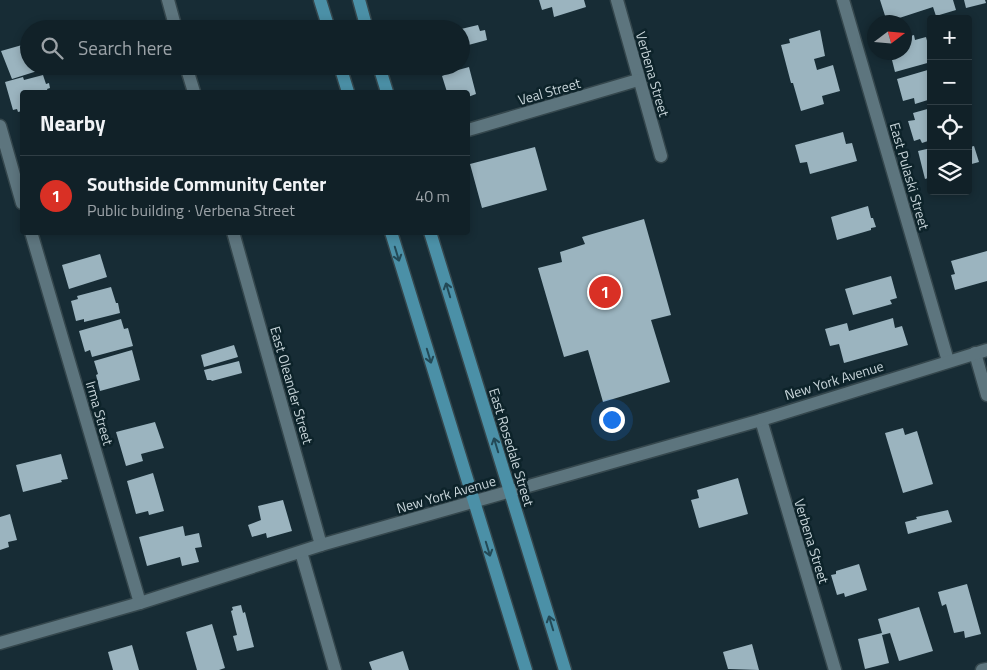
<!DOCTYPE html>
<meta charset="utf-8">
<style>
:root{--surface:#112128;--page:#1a2930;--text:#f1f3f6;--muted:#9ca3a8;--line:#303e45;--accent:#d93025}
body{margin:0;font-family:"Titillium Web",sans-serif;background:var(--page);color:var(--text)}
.controls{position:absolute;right:15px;top:15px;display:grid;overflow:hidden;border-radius:5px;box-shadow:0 2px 8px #0003}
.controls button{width:45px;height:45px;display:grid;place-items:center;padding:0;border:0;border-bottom:1px solid var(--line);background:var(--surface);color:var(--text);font:25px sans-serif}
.compass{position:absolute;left:867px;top:15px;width:45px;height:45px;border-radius:50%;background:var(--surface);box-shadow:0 2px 8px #0003;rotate:74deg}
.you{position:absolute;left:611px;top:419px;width:18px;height:18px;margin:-12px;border:4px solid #fff;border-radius:50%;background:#1a73e8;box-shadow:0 0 0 8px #1a73e833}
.badge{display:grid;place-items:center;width:32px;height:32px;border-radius:50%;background:var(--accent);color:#fff;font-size:16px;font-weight:700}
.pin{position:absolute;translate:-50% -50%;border:2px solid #fff;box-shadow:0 1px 5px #0006}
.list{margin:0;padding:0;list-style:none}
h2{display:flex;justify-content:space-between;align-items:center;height:65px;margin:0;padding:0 20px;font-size:21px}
h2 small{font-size:16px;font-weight:400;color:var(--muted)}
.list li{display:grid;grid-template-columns:32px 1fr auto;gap:15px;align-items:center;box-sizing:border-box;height:80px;padding:0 20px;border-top:1px solid var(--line)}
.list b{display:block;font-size:19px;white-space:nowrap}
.list p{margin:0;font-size:16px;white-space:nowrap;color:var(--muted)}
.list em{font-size:16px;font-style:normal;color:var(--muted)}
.icon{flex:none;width:28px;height:28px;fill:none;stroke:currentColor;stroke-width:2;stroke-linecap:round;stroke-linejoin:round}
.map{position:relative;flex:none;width:987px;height:670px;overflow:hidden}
.search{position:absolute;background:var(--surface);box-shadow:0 2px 8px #0003;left:20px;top:20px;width:450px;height:55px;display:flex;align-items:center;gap:12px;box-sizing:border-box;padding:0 18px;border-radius:28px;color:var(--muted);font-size:19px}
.panel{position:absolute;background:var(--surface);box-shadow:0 2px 8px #0003;left:20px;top:90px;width:450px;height:145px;border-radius:5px}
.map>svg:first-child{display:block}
</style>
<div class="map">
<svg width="987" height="670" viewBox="0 0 987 670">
<rect width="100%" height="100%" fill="#172c35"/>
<g fill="#9bb4bf">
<polygon points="539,0 584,0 586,7 554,17 552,7 542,10"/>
<polygon points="880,0 953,0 956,10 936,16 933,7 887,22"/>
<polygon points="964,0 985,0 986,3 966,8"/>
<polygon points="478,25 480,31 485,30 487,40 461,47 461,29"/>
<polygon points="820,30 825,56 814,59 817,70 833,65 840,91 822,96 824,104 801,111 793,83 791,83 781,45 790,43 789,39"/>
<polygon points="914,35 915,40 926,37 931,55 931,62 895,72 890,52 904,52 904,38"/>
<polygon points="29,43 29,66 50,67 12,79 1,51"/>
<polygon points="457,67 458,70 469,67 476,94 468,97 468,92 447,92 442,76 450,73 449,70"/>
<polygon points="931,69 931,99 915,104 914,98 903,101 897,79"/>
<polygon points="43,75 46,84 49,83 50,88 47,89 48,92 22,92 22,111 18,112 17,109 13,110 5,82 23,77 24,80"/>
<polygon points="931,108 931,140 922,143 920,139 914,141 908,121 915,120 913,113"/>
<polygon points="843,132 846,144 852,143 857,161 810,174 807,162 800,163 795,145"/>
<polygon points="968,143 970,147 974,146 979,162 968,165"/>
<polygon points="535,147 547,190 482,208 470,164"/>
<polygon points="931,148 931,177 925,179 918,151"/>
<polygon points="868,206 871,218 873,218 876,227 871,228 871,230 837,240 831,217"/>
<polygon points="644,219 671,315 651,320 670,382 603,402 588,350 564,357 538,268 562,262 560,252 585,244 582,237"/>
<polygon points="987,251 987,281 955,290 951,275 955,274 951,261"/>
<polygon points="100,254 107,277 69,289 62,265"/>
<polygon points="891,276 897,298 890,300 892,304 853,315 845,289"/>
<polygon points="111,287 116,303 118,303 120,313 84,322 84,319 76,321 71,301 78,299 77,296"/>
<polygon points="893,318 895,328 902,326 908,345 844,363 839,344 830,346 825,329 847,323 849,331"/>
<polygon points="121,319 124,329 128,328 133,346 92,357 90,350 85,352 79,331"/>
<polygon points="234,345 238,357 204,367 201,355"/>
<polygon points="132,350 140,380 100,391 96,375 98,374 94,361"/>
<polygon points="239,361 242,373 212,381 211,380 207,380 204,370"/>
<polygon points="155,422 164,448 141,454 143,461 126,466 116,432"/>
<polygon points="903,428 905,435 917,431 933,484 903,493 885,433"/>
<polygon points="61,454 68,479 61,480 62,482 23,492 16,465"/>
<polygon points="153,473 164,511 149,515 148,511 136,514 127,481"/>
<polygon points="738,478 748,514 699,528 691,500 699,498 697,490"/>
<polygon points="283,500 292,531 267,538 266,533 252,537 248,525 261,520 258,506"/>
<polygon points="948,510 952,522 908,534 905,522 917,519 916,517"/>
<polygon points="10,514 17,540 8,542 9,547 0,550 0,517"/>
<polygon points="183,526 185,536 199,533 202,547 195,548 199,562 182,566 180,557 147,566 139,537"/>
<polygon points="859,564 867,590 845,597 844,593 837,595 831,575 836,574 836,571"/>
<polygon points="967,584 981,634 965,638 964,631 954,633 946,604 942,606 938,592"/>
<polygon points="241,605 243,613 245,612 254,647 237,651 233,636 237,635 231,611 233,610 232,607"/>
<polygon points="919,607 933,651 899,661 890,633 882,635 889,663 865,669 858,639 882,633 878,619"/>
<polygon points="212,624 225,668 219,670 197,670 186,632"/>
<polygon points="752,644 759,670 728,669 723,652"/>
<polygon points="132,645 139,670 113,670 108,652"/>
<polygon points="403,651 409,670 372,670 369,662"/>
</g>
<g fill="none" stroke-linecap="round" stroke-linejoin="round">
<defs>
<g id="street">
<polyline points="168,0 176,29"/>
<polyline points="617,0 661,156"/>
<polyline points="843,0 948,361"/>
<polyline points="186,66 194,92"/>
<polyline points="0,126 22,203"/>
<polyline points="468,130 638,80"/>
<polyline points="31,232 140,603"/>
<polyline points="233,232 321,545"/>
<polyline points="975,353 987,395"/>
<polyline points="761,420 835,670"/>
<polyline points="301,552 335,670"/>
<polyline points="0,643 140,603 321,545 761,420 987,350"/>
<polyline points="982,670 987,669"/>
</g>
<g id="primary">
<polyline points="320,0 329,29"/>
<polyline points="359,0 367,29"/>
<polyline points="340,66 348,92"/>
<polyline points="379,66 387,92"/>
<polyline points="391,232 526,670"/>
<polyline points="430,232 565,670"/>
</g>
</defs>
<use href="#street" stroke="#35474d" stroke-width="15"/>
<use href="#primary" stroke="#35474d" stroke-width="15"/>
<use href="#street" stroke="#5d757e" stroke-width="12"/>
<use href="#primary" stroke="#4b90a7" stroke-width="12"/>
</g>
<defs><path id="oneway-shaft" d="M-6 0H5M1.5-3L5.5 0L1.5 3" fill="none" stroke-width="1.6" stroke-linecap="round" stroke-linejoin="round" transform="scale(1.25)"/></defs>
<g stroke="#234956">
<use href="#oneway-shaft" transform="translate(397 254) rotate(73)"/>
<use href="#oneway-shaft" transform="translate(448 290) rotate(-107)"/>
<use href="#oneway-shaft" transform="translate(429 356) rotate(73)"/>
<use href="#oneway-shaft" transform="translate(496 445) rotate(-107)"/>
<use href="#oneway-shaft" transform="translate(488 549) rotate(73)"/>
<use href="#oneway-shaft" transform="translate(551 623) rotate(-107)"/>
</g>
<g text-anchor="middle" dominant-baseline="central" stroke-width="5" stroke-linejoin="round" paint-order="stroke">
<g font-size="14" fill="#c8d5da" stroke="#0d232a">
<text transform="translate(653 74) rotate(74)">Verbena Street</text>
<text transform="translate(549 91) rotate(-16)">Veal Street</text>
<text transform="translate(910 176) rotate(74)">East Pulaski Street</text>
<text transform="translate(834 380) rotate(-17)">New York Avenue</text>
<text transform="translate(292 385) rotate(74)">East Oleander Street</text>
<text transform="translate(100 413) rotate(74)">Irma Street</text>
<text transform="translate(512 447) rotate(73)">East Rosedale Street</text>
<text transform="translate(446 494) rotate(-16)">New York Avenue</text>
<text transform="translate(812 541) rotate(73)">Verbena Street</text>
</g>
</g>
</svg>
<div class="controls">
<button>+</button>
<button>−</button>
<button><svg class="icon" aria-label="locate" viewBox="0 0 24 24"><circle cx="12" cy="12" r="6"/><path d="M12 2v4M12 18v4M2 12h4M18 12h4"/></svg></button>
<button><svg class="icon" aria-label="layers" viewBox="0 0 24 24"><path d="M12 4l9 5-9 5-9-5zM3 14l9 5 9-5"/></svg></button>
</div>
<svg class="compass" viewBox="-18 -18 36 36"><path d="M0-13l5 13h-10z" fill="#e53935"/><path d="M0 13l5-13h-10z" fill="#9ca3a8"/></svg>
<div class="you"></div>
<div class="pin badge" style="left:605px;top:292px">1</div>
<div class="search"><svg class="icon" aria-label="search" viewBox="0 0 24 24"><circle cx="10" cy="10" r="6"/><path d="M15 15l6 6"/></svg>Search here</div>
<section class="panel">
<h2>Nearby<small></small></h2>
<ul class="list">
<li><span class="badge">1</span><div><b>Southside Community Center</b><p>Public building · Verbena Street</p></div><em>40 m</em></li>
</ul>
</section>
</div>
